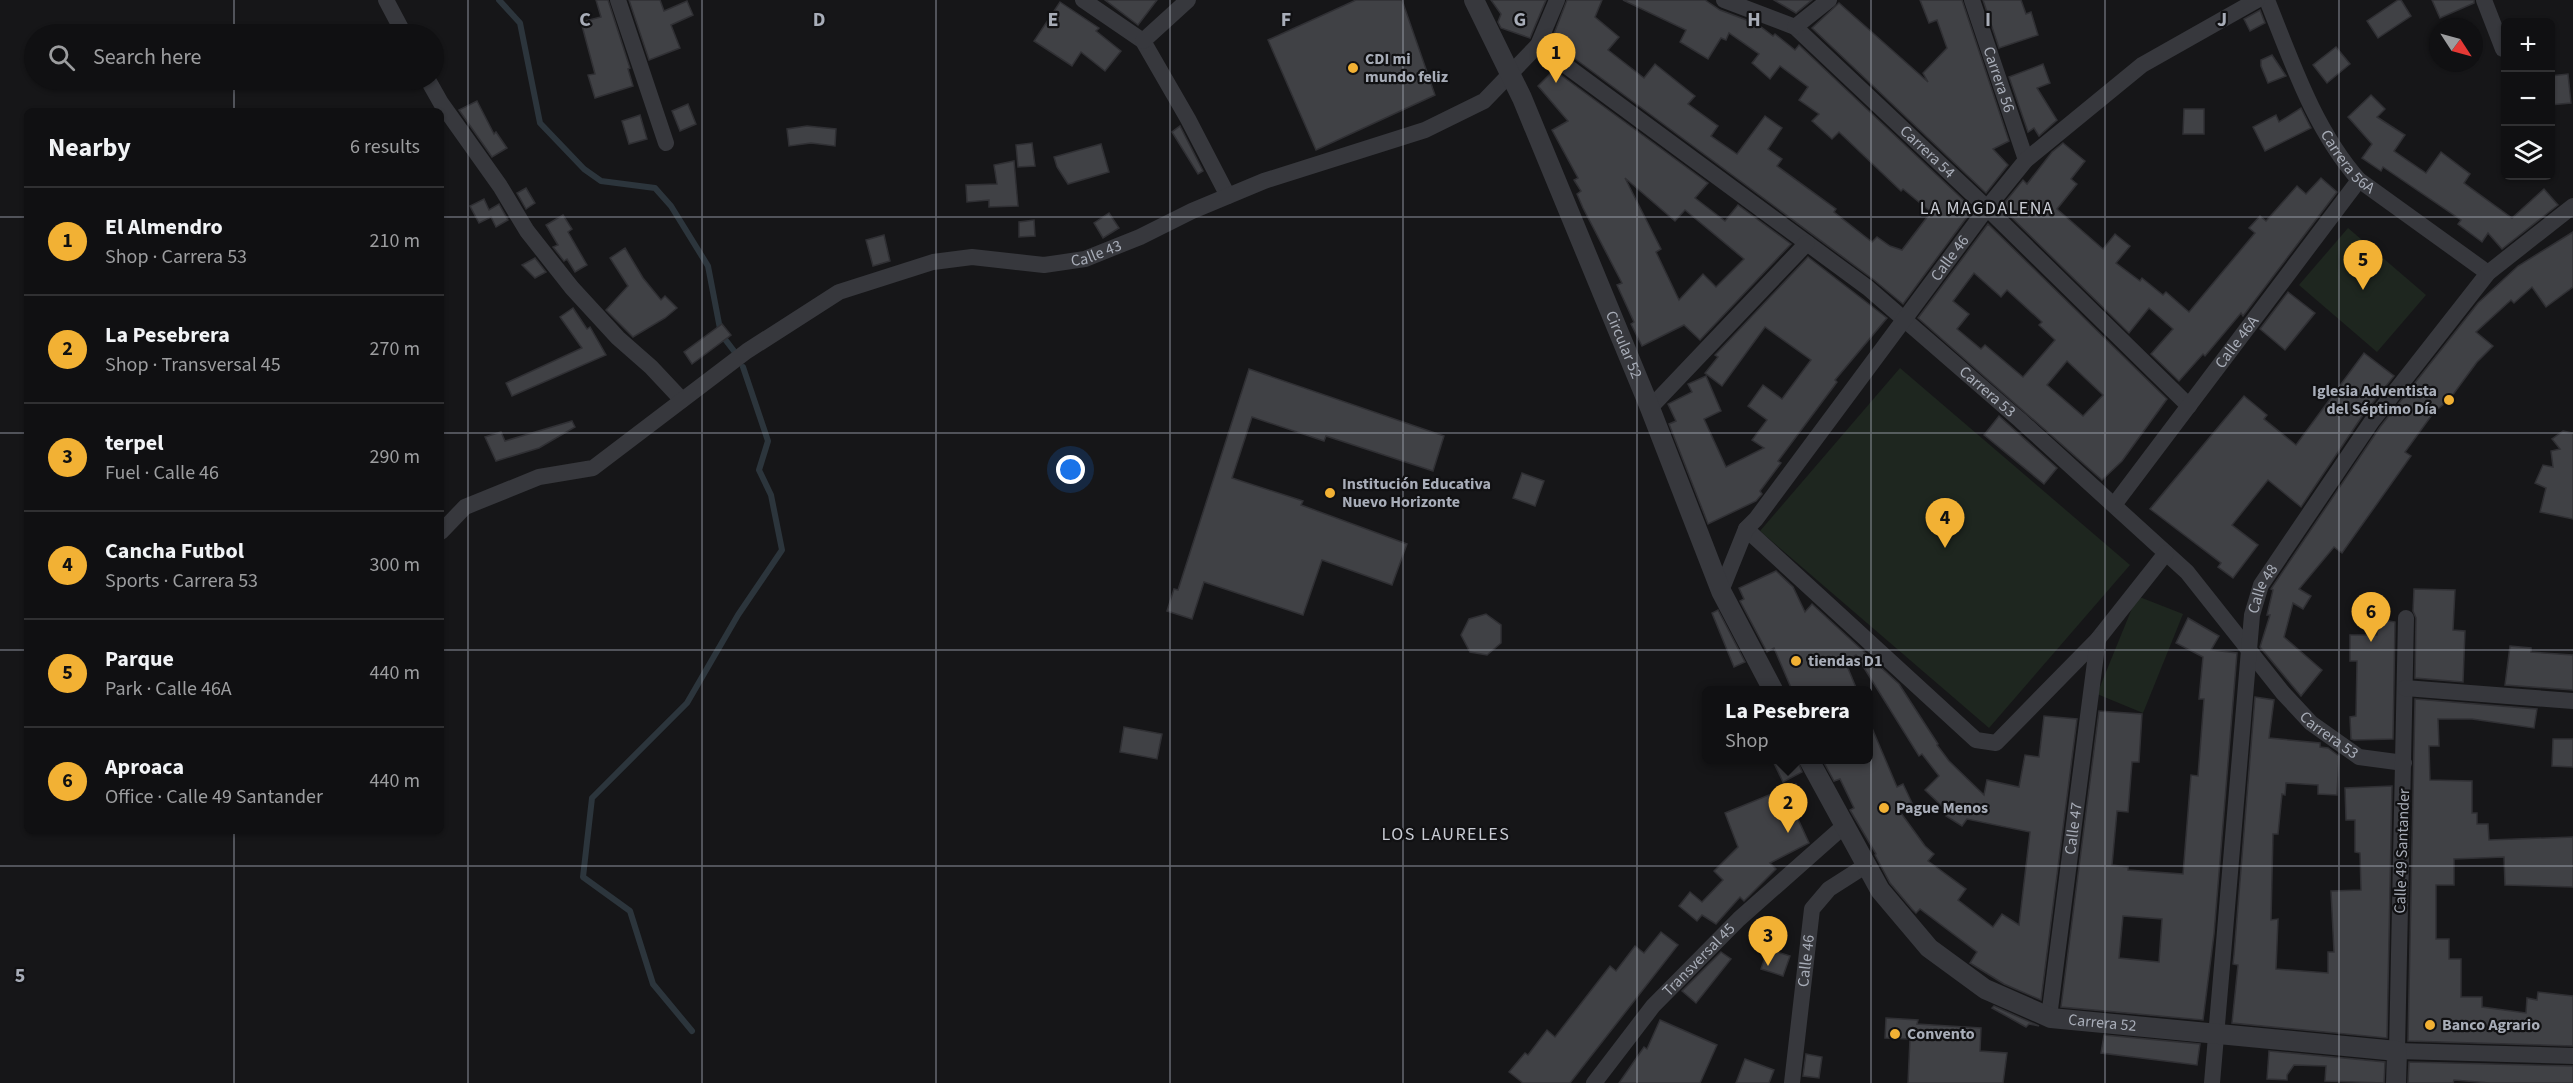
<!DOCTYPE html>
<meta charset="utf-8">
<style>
:root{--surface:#101012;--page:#1e1e20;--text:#f1f3f6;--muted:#9c9d9f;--line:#303032;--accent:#f2b134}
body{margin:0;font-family:"Source Sans 3",sans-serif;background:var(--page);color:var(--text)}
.controls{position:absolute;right:18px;top:18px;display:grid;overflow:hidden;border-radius:9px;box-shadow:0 2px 4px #0004}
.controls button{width:54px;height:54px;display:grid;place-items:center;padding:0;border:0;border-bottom:2px solid var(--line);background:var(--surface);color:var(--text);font:30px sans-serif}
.compass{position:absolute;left:2429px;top:18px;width:54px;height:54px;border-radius:50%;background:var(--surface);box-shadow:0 2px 4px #0004;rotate:126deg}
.you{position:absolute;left:1071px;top:470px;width:21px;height:21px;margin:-15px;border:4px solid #fff;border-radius:50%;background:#1a73e8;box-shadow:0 0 0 9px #1a73e833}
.badge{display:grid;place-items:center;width:39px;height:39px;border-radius:50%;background:var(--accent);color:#111;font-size:20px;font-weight:700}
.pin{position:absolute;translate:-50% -50px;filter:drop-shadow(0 2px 3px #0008)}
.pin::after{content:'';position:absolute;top:32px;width:21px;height:18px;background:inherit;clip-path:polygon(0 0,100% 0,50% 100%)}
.popup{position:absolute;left:1702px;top:686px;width:171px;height:78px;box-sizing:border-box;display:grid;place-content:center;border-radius:9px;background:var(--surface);filter:drop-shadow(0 2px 4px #0005);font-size:20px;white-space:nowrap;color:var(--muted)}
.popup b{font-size:22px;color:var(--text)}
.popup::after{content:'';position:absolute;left:50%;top:100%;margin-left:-12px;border:12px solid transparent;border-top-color:var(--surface)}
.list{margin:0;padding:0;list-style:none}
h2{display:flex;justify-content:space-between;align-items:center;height:78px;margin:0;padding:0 24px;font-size:26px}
h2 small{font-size:20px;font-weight:400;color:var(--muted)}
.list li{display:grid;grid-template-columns:39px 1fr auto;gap:18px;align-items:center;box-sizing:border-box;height:108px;padding:0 24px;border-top:2px solid var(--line)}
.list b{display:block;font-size:22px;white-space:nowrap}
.list p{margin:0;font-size:20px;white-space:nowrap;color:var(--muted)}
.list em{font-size:20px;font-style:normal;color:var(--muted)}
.icon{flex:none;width:33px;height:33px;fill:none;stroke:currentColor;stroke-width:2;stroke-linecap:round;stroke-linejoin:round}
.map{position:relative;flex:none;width:2573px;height:1083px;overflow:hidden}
.search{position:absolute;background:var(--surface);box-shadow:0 2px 4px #0004;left:24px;top:24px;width:420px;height:66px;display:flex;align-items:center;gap:15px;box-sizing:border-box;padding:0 21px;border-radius:33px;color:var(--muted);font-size:22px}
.panel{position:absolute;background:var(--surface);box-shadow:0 2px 4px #0004;left:24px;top:108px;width:420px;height:726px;border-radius:9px}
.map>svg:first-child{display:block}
</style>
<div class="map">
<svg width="2573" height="1083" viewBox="0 0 2573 1083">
<rect width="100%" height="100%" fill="#161618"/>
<g fill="#1e261f">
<polygon points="2348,228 2426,295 2377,352 2299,285"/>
<polygon points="1900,368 2130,565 1989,728 1760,531"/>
<polygon points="2137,596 2183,614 2143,713 2097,694"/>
</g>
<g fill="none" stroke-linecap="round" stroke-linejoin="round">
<g stroke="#2c353c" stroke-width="6">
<polyline points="499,0 520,23 540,123 584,169 601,181 655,188 671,206 708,266 721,334 734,351"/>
<polyline points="692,1031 653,984 630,911 583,877 592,798 687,703 738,615 782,550 771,495 759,470 768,441 743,367"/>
</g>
</g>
<g fill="#404145" stroke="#303034" stroke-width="1.5" fill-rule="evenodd">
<polygon points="596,0 608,0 630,68 628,69 633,86 595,98 588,75 595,74 581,22 601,17"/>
<polygon points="629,0 660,0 664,11 687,1 693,15 671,25 680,48 649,60"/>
<polygon points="1105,0 1157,0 1138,25"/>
<polygon points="1356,0 1402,0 1435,95 1316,150 1268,40"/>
<polygon points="1491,0 1546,0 1530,38 1501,28 1498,22 1501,14"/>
<polygon points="1567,0 1602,0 1595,17 1619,37 1608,50 1644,78 1655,64 1695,96 1688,104 1718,126 1711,136 1737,154 1765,116 1782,128 1768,149 1782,159 1777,166 1836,209 1834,212 1872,242 1877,237 1890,246 1902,250 1931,212 1903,189 1901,191 1839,132 1832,139 1812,121 1819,114 1799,100 1808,87 1780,66 1770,79 1752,63 1759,54 1729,33 1726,40 1721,38 1708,59 1680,42 1686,30 1623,0 1705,0 1720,10 1757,24 1773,36 1775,34 1795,50 1799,45 1973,209 1903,304 1874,280 1570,55 1552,39"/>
<polygon points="1774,0 1812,0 1796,13"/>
<polygon points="1920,0 1962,0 2009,141 1993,149 2008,165 1986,193 1812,28 1839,3 1928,82 1923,73 1947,48 1937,20 1929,23"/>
<polygon points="1983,0 2021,0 2026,14 2031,12 2038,35 1999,48"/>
<polygon points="2398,0 2401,0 2411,16 2378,38 2367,21"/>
<polygon points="2432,0 2474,0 2474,3 2440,18"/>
<polygon points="1060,2 1099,28 1096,31 1121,51 1105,71 1081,52 1072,66 1034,41"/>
<polygon points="2260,10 2265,23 2250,31 2244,19"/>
<polygon points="2336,47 2350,64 2327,83 2313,65"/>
<polygon points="2272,55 2286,76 2268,83 2261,66 2261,60"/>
<polygon points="2043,64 2050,83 2037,88 2057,120 2039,136 2034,128 2028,132 2009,77"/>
<path d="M1554,70L1708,183L1695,198L1725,221L1738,205L1791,244L1700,340L1684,325L1642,346L1631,324L1634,322L1617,285L1622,283L1583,208L1577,194L1581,191L1574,180L1578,178L1552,130L1568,121L1538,86ZM1625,178L1675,221L1685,210L1744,259L1716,287L1703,274L1679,300L1656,252L1661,249Z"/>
<polygon points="2568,74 2571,103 2550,105 2550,76"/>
<polygon points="2371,95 2385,109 2377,117 2405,135 2394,151 2426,173 2441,152 2470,174 2464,183 2512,218 2544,189 2558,205 2502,249 2488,233 2482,242 2458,224 2461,220 2383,167 2381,171 2362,158 2372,144 2348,117"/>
<polygon points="477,101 494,134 496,132 507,148 492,157 459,110"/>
<polygon points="688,104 696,124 680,131 672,111"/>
<polygon points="2301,108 2311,128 2265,151 2253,127 2276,115 2279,122"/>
<polygon points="2184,109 2204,109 2204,134 2183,134"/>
<polygon points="640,115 647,139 629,144 622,121"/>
<polygon points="807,126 836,129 835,146 811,143 789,146 787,129"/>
<polygon points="1180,126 1203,171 1198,174 1172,132"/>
<polygon points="1032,143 1035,166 1018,167 1016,145"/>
<polygon points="2063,143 2085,161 2071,179 2077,184 2057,209 2103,249 2115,234 2130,246 2116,263 2140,281 2142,278 2163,295 2166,292 2189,312 2255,233 2249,228 2260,216 2266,221 2297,186 2306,194 2321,178 2337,192 2243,316 2241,313 2205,356 2203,354 2179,381 2151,354 2173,329 2149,308 2129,333 2001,207 2023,180 2027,184 2052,152"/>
<polygon points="1101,144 1109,172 1068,184 1057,167 1054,157"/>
<polygon points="1014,161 1018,206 989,207 989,200 967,202 966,185 997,184 994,165"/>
<polygon points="526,188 535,203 526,209 517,193"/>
<polygon points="484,199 489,210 499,204 508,220 496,227 491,217 479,223 470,206"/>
<polygon points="1109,213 1119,228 1103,238 1094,223"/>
<polygon points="563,215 572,229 568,232 587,265 575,272 567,259 564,261 553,247 558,245 546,225"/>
<polygon points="1034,220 1035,236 1019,237 1019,222"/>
<path d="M1988,224L2167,399L2122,461L2102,480L1918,318ZM1974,273L2001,297L2007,290L2042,322L2039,325L2055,340L2023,377L1985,345L1981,349L1957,329L1969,314L1953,301ZM2067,361L2103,395L2083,416L2047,385Z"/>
<polygon points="2573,232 2573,287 2546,307 2532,287 2514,303 2511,300 2476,332 2493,346 2477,362 2449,400 2434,412 2405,452 2411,456 2342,553 2334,547 2299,589 2311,596 2303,609 2293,603 2284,637 2322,670 2301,696 2260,647 2270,615 2267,615 2273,590 2271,589 2380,427 2478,303 2518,266"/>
<polygon points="884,235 890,261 873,266 866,240"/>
<polygon points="625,248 643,278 661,300 665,296 677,308 665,318 633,337 606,310 628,286 610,258"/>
<polygon points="1808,257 1887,318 1835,380 1837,382 1778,461 1781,463 1760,491 1762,494 1756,501 1708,524 1669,424 1676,421 1668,404 1692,392 1688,384 1706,376 1721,411 1704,419 1726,467 1764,448 1752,440 1767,420 1748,406 1763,385 1782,399 1811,360 1765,327 1722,386 1705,373 1718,357 1715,355"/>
<polygon points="535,258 546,272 535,278 522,265"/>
<polygon points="2288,292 2315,313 2285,350 2260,329"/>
<polygon points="573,308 587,329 590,327 606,355 512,396 506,383 582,348 560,317"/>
<polygon points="722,324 731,335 692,364 684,352"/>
<polygon points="2364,353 2394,376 2363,415 2301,507 2268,480 2232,525 2258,545 2233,578 2218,567 2221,563 2150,509 2244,396 2267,415 2264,419 2296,445"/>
<polygon points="1249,369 1444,436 1433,471 1326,436 1324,441 1252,417 1232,478 1303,501 1301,505 1407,544 1392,585 1322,560 1303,615 1204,582 1192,619 1167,611 1174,589 1178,590"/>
<polygon points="1999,416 2057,468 2044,484 1984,435"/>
<polygon points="572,421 575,427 539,448 496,461 485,437 501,432 505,441"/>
<polygon points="2563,431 2573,433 2573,519 2540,512 2546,488 2535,483 2543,465 2553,467 2551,451 2560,449 2552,439"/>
<polygon points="1522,473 1544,481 1535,506 1513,498"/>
<polygon points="1776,571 1793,587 1805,612 1812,604 1899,684 1938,744 1937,745 1949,761 1984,795 1987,780 2019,787 2025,755 2039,757 2044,716 2077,719 2041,1000 2004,984 1970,963 1977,952 1920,909 1916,913 1912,909 1890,883 1875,855 1876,854 1850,810 1854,808 1840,779 1834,781 1822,759 1869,759 1869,721 1897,787 1903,784 1912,803 1898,809 1925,846 1934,854 1928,861 1966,889 1958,900 1993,927 2002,914 2019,925 2030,832 1967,819 1962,826 1946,816 1948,812 1925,790 1939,776 1922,754 1919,756 1856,655 1845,661 1857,690 1792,690 1774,648 1767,652 1740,601 1744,599 1739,588"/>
<polygon points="2414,589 2455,590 2453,630 2465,631 2463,682 2415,678 2416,618 2413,611"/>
<polygon points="1718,610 1745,662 1734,667 1712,613"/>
<polygon points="1486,614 1501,625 1501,643 1487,655 1470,652 1461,635 1469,619"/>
<path d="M2188,618L2219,636L2211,650L2237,653L2214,934L2203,1020L2061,1007L2099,711L2142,714L2139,762H2132L2128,812L2117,811L2112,865L2128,867V870L2183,874L2191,775L2198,776L2204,699H2199L2203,657L2176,643ZM2123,916L2162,919L2159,962L2119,958Z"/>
<polygon points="2379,619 2395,622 2393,739 2354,740 2351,739 2350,717 2356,716 2357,661 2350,661 2350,635 2377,635"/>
<polygon points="2510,646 2531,648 2531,652 2573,655 2573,690 2505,685"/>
<polygon points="2255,697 2274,700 2269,738 2320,743 2320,747 2328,748 2339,756 2337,795 2318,794 2318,785 2286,783 2285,795 2282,794 2278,834 2273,834 2271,920 2278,919 2276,969 2328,973 2328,952 2334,952 2331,891 2361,890 2360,853 2355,852 2355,820 2346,820 2345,788 2392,786 2387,1038 2232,1023 2238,965 2233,964 2234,955"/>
<polygon points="2415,699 2537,709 2534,728 2472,719 2438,719 2439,746 2429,746 2430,780 2472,781 2472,813 2477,813 2477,824 2488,824 2489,840 2573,837 2573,887 2505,885 2504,857 2454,859 2454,885 2436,885 2436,939 2449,939 2449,959 2461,959 2461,997 2482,997 2482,1007 2526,1013 2527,998 2537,1000 2538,992 2573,996 2573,1046 2408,1041"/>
<polygon points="1124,727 1162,734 1157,759 1120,752"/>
<polygon points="2553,739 2573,739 2573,767 2552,766"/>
<polygon points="1772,759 1797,759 1802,772 1783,782"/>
<polygon points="1796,784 1803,801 1792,806 1809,843 1770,863 1776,869 1744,901 1740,897 1716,924 1702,915 1697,921 1679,906 1690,892 1702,902 1723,880 1714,871 1738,847 1725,813"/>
<polygon points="1661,932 1678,945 1570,1083 1523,1083 1509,1072 1525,1053 1528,1055 1547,1030 1555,1037 1610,966 1616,971 1635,946 1644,953"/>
<polygon points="1768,949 1790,956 1783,976 1761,969"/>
<polygon points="1721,952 1731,959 1696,1003 1682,991"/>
<polygon points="1994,1006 2039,1026 2029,1024 2026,1027 1992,1008"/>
<polygon points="1886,1018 1918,1020 1917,1024 1981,1028 1980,1051 2007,1053 2003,1083 1908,1083 1910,1039 1885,1038"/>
<polygon points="1660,1020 1717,1045 1700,1083 1619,1083 1644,1047 1647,1049"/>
<polygon points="2104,1035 2200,1044 2197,1065 2101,1053"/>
<polygon points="2269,1051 2385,1062 2384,1083 2325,1081 2326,1066 2294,1065 2287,1075 2287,1080 2267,1079"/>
<polygon points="1806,1054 1822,1057 1819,1078 1803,1076"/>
<polygon points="1745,1059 1774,1070 1769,1083 1736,1083"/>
<polygon points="2409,1062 2573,1066 2573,1083 2490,1083 2454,1080 2453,1083 2408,1083"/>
</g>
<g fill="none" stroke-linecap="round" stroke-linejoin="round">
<g stroke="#37383d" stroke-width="16">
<polyline points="386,0 404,34"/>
<polyline points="618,0 666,143"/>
<polyline points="1083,0 1143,41 1188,119 1228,196"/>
<path id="s1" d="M1724,0L1795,27L1987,208L2189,406"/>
<path id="s2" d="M1972,0L2026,160"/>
<path id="s3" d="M2267,0C2292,62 2314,129 2359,180L2488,273"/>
<polyline points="2484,0 2503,49"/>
<polyline points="1795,27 1829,0"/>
<polyline points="1143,41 1188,0"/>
<path id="s4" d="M1538,45L1868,288L2020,420L2187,572L2283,693L2311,723L2359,757L2404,763"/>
<polyline points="428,80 441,103 500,186 527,231 572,288 618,338 651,367 682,400"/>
<polyline points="1650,408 1807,243"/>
<path id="s5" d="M2114,505L2359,180"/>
<polyline points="1746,529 1976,740 1996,743 2098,639 2166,553"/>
<path id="s6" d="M441,532L465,507L539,477L593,468L747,351L839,292L933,262L972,257L1044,265L1085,259L1140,237L1192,211L1264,181L1425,130L1484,101L1538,45L1557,0"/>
<path id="s7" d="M1721,591L1746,529L1756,519L1987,208L2026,160L2142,65L2257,0"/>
<polyline points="2406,618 2397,1051 2573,1056"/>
<polyline points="2405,688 2573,701"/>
<path id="s8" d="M2049,1017L2098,639"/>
<path id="s9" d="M1594,1083L1653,1006L1739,919L1844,826"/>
<path id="s10" d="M1792,1083L1812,909L1829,889L1865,866"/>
<path id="s11" d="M2212,1083L2252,615L2261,585L2372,421L2488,273L2573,206"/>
</g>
<g stroke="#37383d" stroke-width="20">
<path id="s12" d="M1474,0L1522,98L1650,408L1721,591L1773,690"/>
<path id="s13" d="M1809,760L1880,890L1929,948L1985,989L2051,1018L2397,1051L2396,1083"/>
</g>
</g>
<path fill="none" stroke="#a8adb8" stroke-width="1.5" stroke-opacity="0.55" d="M234,0V34M468,0V1083M702,0V1083M936,0V1083M1170,0V1083M1403,0V1083M1637,0V1083M1871,0V1083M2105,0V1083M2339,0V1083M234,80V111M0,217H27M441,217H2573M0,433H27M441,433H2573M0,650H27M441,650H2573M234,831V1083M0,866H2573"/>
<g fill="#f2b134" stroke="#111113" stroke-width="2">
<circle cx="1353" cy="68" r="6"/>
<circle cx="2449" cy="400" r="6"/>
<circle cx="1330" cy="493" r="6"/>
<circle cx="1796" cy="661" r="6"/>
<circle cx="1884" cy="808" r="6"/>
<circle cx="2430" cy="1025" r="6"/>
<circle cx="1895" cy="1034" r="6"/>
</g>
<g text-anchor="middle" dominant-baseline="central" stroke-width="4.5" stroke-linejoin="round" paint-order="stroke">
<g font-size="16" font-weight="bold" fill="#a8adb8" stroke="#111113" text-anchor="start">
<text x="1365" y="59">CDI mi<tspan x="1365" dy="18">mundo feliz</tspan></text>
<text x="2437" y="391" text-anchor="end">Iglesia Adventista<tspan x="2437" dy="18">del Séptimo Día</tspan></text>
<text x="1342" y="484">Institución Educativa<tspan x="1342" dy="18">Nuevo Horizonte</tspan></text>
<text x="1808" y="661">tiendas D1</text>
<text x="1896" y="808">Pague Menos</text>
<text x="2442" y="1025">Banco Agrario</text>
<text x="1907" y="1034">Convento</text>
</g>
<g font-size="16" fill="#a8adb8" stroke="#111113">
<text stroke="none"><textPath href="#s2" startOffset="84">Carrera 56</textPath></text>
<text stroke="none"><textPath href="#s1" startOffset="258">Carrera 54</textPath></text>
<text stroke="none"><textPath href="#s3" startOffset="182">Carrera 56A</textPath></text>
<text stroke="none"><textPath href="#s6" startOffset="736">Calle 43</textPath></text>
<text stroke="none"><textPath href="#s7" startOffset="406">Calle 46</textPath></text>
<text stroke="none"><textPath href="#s5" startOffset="204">Calle 46A</textPath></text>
<text stroke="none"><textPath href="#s12" startOffset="376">Circular 52</textPath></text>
<text stroke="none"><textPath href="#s4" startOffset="568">Carrera 53</textPath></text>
<text stroke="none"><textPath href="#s11" startOffset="498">Calle 48</textPath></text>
<text stroke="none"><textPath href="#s4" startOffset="1054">Carrera 53</textPath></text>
<text stroke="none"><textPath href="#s8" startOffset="190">Calle 47</textPath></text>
<text transform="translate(2402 851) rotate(-88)">Calle 49 Santander</text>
<text stroke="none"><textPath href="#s9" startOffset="162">Transversal 45</textPath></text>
<text stroke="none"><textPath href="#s10" startOffset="123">Calle 46</textPath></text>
<text stroke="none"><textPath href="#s13" startOffset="417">Carrera 52</textPath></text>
</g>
<g font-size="18" letter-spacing="1.5" fill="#c9ccd4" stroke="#111113">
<text x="1987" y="208">LA MAGDALENA</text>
<text x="1446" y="834">LOS LAURELES</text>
</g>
</g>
<g font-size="20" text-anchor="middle" font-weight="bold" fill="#a8adb8" stroke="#111113" stroke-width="4.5" stroke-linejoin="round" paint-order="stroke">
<text x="585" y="26">C</text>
<text x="819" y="26">D</text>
<text x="1053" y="26">E</text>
<text x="1286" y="26">F</text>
<text x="1520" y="26">G</text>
<text x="1754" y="26">H</text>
<text x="1988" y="26">I</text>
<text x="2222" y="26">J</text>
<text x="20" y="982">5</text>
</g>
</svg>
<div class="controls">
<button>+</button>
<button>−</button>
<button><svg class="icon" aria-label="layers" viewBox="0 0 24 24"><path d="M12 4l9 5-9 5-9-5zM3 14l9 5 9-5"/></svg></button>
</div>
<svg class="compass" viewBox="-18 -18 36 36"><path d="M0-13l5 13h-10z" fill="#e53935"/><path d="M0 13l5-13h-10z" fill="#9c9d9f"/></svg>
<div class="you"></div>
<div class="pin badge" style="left:1556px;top:83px">1</div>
<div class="pin badge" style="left:1788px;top:833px">2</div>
<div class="popup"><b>La Pesebrera</b>Shop</div>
<div class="pin badge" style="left:1768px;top:966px">3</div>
<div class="pin badge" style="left:1945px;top:548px">4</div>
<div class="pin badge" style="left:2363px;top:290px">5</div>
<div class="pin badge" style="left:2371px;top:642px">6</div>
<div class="search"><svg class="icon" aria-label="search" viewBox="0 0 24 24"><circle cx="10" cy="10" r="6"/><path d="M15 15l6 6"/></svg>Search here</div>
<section class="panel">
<h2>Nearby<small>6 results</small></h2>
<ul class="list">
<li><span class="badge">1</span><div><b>El Almendro</b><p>Shop · Carrera 53</p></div><em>210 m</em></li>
<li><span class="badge">2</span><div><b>La Pesebrera</b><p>Shop · Transversal 45</p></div><em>270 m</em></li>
<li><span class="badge">3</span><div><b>terpel</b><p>Fuel · Calle 46</p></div><em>290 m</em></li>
<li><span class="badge">4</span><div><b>Cancha Futbol</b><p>Sports · Carrera 53</p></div><em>300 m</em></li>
<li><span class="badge">5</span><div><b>Parque</b><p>Park · Calle 46A</p></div><em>440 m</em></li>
<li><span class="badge">6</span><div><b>Aproaca</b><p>Office · Calle 49 Santander</p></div><em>440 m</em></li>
</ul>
</section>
</div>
